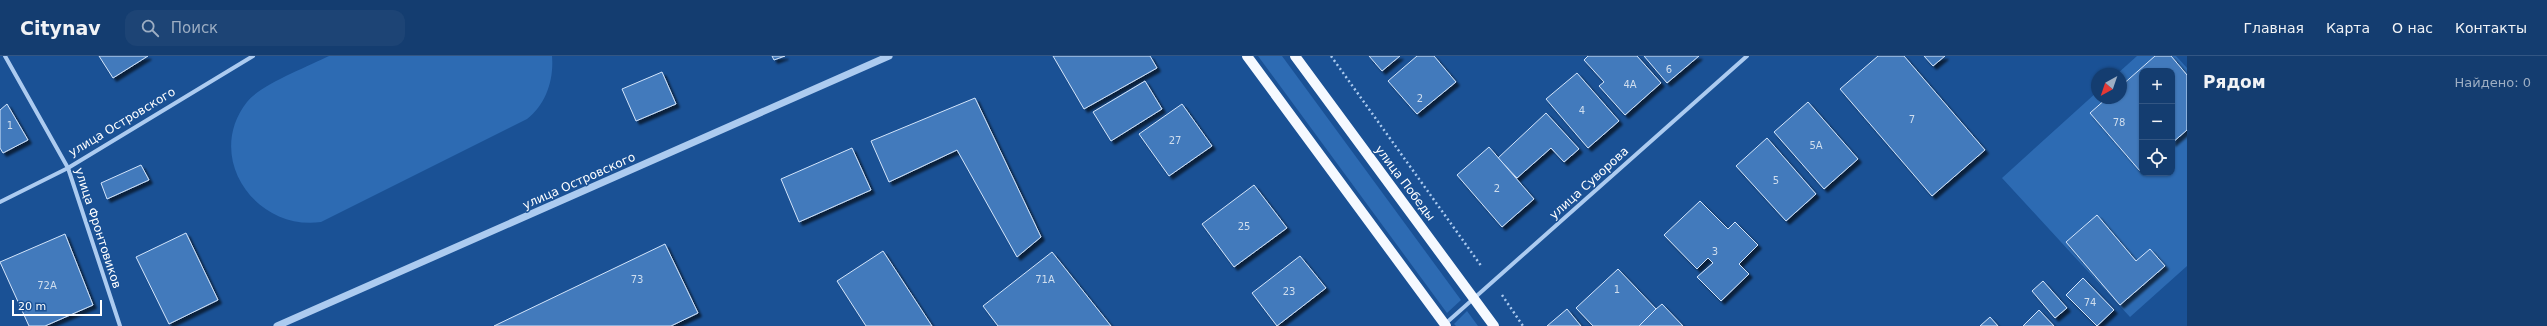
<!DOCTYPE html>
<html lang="ru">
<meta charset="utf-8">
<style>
:root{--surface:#143d70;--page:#1d4475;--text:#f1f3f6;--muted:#9daec3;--line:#335683}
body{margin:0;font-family:"DejaVu Sans",sans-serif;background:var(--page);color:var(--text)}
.controls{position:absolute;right:12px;top:12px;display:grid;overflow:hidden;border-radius:8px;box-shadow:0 1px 3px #0004}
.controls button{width:36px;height:36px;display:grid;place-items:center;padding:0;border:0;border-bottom:1px solid var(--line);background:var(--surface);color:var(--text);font:20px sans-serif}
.compass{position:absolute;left:2091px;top:12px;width:36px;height:36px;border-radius:50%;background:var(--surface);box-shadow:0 1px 3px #0004;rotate:220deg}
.scale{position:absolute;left:12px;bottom:10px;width:90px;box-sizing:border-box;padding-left:4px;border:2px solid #fff;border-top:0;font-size:11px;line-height:14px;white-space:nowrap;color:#fff;-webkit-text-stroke:3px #1a5195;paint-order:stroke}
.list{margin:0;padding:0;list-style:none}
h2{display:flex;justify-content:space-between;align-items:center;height:52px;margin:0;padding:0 16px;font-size:17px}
h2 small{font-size:13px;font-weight:400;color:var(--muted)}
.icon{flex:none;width:22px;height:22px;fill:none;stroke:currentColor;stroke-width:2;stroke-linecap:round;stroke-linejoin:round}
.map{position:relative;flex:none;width:2187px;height:270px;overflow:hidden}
header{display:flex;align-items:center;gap:24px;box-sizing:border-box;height:56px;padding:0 20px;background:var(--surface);border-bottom:1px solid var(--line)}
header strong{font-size:19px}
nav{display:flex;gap:22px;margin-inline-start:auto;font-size:14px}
.search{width:280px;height:36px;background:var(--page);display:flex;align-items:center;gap:10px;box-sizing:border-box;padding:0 14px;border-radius:12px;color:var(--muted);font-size:15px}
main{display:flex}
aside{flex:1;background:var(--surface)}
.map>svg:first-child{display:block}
</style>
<header>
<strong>Citynav</strong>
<div class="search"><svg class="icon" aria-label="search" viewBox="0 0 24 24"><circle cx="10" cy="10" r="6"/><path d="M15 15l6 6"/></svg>Поиск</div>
<nav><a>Главная</a><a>Карта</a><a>О нас</a><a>Контакты</a></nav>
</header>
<main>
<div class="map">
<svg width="2187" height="270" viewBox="0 0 2187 270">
<defs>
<filter id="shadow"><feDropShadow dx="3.5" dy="3.5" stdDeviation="1" flood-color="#0009"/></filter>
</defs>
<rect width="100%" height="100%" fill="#1a5195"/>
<g fill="#2d6bb3" fill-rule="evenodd">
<path d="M329,0H552C554,24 546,48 527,63L321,166C255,175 204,101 247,46C260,29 307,11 329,0Z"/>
<polygon points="1258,0 1282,0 1461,244 1447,257"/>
<path d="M2137,0H2176L2187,12V210L2130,261L2002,122L2097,36V42H2121V18H2117ZM2142,15H2172V117H2142Z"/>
<polygon points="1467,255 1478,270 1456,270 1454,268"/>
</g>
<g fill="#437abc" stroke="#d3e5fb" filter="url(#shadow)">
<polygon points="99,0 148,0 113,22"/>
<polygon points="772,0 785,0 774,4"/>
<polygon points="1053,0 1150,0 1157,12 1084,53"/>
<polygon points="1369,0 1400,0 1382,15"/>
<polygon points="1417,0 1434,0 1456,26 1417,58 1388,25"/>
<polygon points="1588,0 1637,0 1661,27 1625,59 1599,30 1604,26 1584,4"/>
<polygon points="1644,0 1699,0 1667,27"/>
<polygon points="1878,0 1904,0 1985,94 1932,140 1840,33"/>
<polygon points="1924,0 1945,0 1933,10"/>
<polygon points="2155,0 2171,0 2187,19 2187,74 2172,87 2172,15 2142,15 2140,115 2090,57 2107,42 2121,42 2121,30"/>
<polygon points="662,16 676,48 636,65 622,33"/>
<polygon points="1577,17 1619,65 1588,92 1546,43"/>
<polygon points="1145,25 1162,53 1111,85 1093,56"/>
<polygon points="975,42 1041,181 1017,201 957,94 889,126 871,85"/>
<polygon points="1808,46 1858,103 1824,133 1774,76"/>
<polygon points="7,48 28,84 3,97 0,92 0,54"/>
<polygon points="1182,48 1212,90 1169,120 1139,78"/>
<polygon points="1546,57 1579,93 1564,106 1551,92 1517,122 1498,102"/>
<polygon points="1767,82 1816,138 1786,165 1736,110"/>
<polygon points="1489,91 1534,143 1502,171 1457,119"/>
<polygon points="852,92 871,134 799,166 781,123"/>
<polygon points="141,109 149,124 107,143 101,127"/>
<polygon points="1254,129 1287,172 1234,211 1202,168"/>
<polygon points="1700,145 1728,173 1735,166 1758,189 1739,208 1749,218 1721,245 1697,221 1713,207 1708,202 1697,213 1664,179"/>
<polygon points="2097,159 2136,205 2150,193 2165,210 2120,249 2066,186"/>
<polygon points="186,177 218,244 169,268 136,201"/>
<polygon points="65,178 93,249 45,270 29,270 0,206"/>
<polygon points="665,188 698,257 671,270 494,270"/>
<polygon points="883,195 932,270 866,270 837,225"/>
<polygon points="1052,196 1111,270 998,270 983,250"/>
<polygon points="1300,200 1326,232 1277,270 1252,237"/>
<polygon points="1618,213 1656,253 1639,270 1593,270 1576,252"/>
<polygon points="2083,222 2114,254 2097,270 2066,239"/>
<polygon points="2043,225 2067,252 2055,262 2032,235"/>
<polygon points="1662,248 1683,270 1639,270 1656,253"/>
<polygon points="1567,253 1581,270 1547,270"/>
<polygon points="2039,254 2054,270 2023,270"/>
<polygon points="1990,261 1998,270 1980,270"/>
</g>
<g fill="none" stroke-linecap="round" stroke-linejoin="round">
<g stroke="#accbf0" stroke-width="2.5" stroke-dasharray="2 3" stroke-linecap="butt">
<polyline points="1331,0 1482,211"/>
<polyline points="1502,239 1523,270"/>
</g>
<g stroke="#accbf0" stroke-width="4">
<polyline points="5,0 68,112 120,270"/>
<polyline points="0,146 68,112 253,0"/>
<polyline points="1445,268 1747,0"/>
</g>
<polyline stroke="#accbf0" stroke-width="7" points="277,270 889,0"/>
<g stroke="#f5f9ff" stroke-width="10">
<polyline points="1247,0 1446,270"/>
<polyline points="1295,0 1494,270"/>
</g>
</g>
<g text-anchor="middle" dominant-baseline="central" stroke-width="3" stroke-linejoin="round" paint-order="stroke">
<g font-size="10" fill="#d0deee">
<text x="1669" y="13">6</text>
<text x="1630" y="28">4А</text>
<text x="1420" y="42">2</text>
<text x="1582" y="54">4</text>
<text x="1912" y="63">7</text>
<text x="2119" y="66">78</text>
<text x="10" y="69">1</text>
<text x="1175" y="84">27</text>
<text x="1816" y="89">5А</text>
<text x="1776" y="124">5</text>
<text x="1497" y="132">2</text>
<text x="1244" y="170">25</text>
<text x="1715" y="195">3</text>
<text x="637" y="223">73</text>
<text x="1045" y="223">71А</text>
<text x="47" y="229">72А</text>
<text x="1617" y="233">1</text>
<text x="1289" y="235">23</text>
<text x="2090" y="246">74</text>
</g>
<g font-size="12" fill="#fff" stroke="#1a5195">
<text transform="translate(122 66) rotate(-31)">улица Островского</text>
<text transform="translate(579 125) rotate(-24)">улица Островского</text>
<text transform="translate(1405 127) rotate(53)">улица Победы</text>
<text transform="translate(1589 127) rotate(-42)">улица Суворова</text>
<text transform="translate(98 172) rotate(72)">улица Фронтовиков</text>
</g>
</g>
</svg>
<div class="controls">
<button>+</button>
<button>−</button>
<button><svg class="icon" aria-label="locate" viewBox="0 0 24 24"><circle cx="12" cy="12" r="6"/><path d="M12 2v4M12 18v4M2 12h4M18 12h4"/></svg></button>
</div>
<svg class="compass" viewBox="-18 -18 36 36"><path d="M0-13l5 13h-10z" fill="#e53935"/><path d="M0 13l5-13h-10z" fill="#9daec3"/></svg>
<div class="scale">20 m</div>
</div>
<aside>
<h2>Рядом<small>Найдено: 0</small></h2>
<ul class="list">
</ul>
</aside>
</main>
